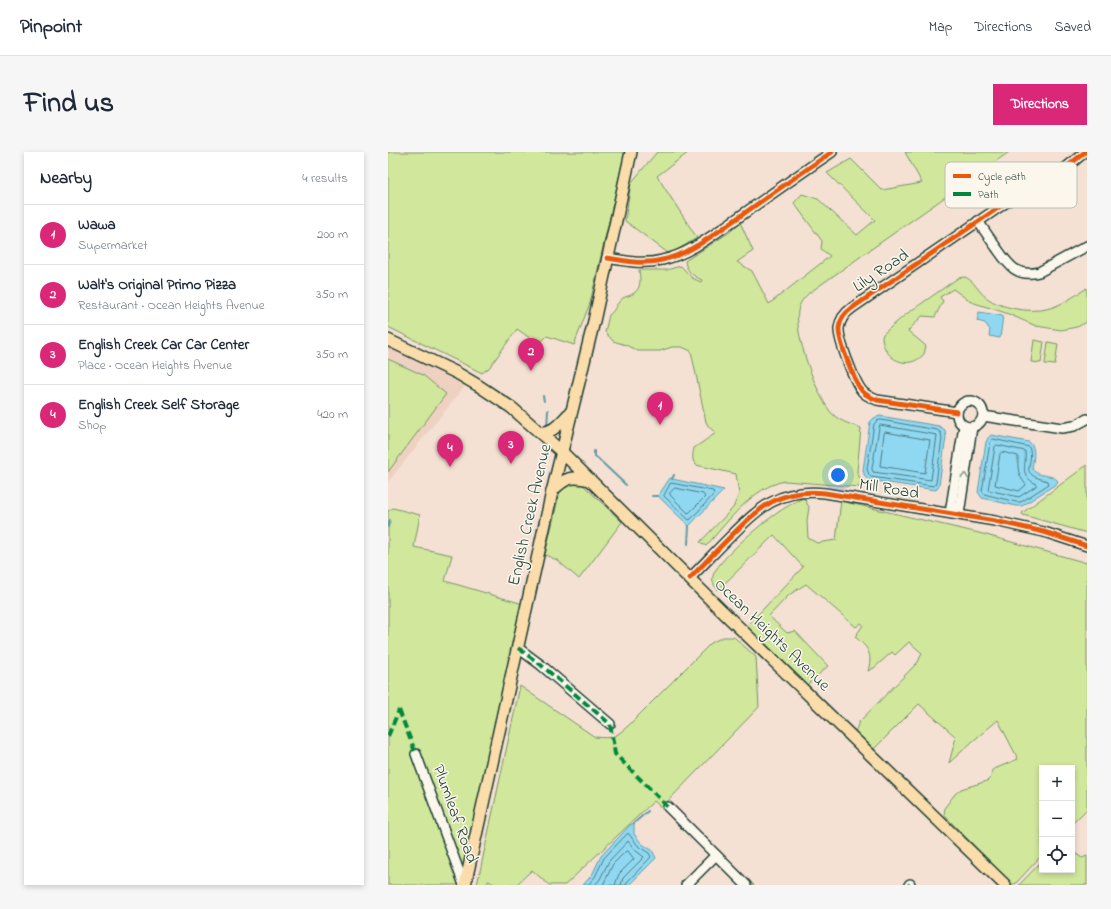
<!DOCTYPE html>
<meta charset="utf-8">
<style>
:root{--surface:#fff;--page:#f6f6f7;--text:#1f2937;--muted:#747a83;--line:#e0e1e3;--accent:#db2777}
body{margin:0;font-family:"Indie Flower",sans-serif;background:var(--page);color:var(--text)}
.controls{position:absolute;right:12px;bottom:12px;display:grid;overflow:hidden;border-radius:0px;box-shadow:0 2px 6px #0003}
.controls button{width:36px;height:36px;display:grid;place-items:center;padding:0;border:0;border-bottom:1px solid var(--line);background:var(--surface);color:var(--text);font:20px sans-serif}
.you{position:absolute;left:450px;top:323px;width:14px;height:14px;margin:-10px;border:3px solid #fff;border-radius:50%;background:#1a73e8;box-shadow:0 0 0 6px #1a73e833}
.badge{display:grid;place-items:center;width:26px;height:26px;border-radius:50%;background:var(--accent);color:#fff;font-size:13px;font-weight:700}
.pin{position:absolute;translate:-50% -33px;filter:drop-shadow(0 1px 2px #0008)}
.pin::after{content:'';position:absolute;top:21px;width:14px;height:12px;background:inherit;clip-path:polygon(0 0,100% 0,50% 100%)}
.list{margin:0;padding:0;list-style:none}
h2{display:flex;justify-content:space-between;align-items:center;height:52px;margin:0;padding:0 16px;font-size:17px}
h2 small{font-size:13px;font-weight:400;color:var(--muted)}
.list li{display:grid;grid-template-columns:26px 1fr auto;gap:12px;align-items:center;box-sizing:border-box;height:60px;padding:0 16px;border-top:1px solid var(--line)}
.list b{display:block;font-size:15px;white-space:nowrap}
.list p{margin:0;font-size:13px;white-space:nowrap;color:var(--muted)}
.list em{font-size:13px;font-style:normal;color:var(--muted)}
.icon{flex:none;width:22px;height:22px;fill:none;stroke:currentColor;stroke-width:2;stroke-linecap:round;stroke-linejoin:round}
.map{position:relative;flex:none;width:699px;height:733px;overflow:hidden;border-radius:0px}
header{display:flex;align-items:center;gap:24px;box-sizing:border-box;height:56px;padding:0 20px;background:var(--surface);border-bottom:1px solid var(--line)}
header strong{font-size:19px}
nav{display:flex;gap:22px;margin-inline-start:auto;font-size:14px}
.intro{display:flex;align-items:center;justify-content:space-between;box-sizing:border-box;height:96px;padding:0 24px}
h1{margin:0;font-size:28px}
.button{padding:10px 18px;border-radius:0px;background:var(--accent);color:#fff;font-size:14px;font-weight:700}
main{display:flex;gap:24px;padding:0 24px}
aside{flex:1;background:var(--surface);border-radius:0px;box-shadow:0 2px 6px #0003}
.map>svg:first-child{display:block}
</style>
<header>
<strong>Pinpoint</strong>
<nav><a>Map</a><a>Directions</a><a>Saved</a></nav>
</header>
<div class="intro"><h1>Find us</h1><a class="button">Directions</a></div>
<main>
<aside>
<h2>Nearby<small>4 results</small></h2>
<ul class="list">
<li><span class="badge">1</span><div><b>Wawa</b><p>Supermarket</p></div><em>200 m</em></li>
<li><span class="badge">2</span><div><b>Walt's Original Primo Pizza</b><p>Restaurant · Ocean Heights Avenue</p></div><em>350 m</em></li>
<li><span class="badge">3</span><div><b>English Creek Car Car Center</b><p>Place · Ocean Heights Avenue</p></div><em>350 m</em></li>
<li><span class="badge">4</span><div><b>English Creek Self Storage</b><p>Shop</p></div><em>420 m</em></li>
</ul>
</aside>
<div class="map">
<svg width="699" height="733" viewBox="0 0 699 733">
<rect width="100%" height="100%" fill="#f4e1d3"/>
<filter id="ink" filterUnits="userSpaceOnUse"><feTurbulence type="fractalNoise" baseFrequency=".025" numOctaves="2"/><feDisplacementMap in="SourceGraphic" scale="8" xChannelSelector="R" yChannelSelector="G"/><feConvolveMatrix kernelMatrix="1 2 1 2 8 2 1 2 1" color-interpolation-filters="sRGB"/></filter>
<g filter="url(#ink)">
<polygon fill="#efd1c2" points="0,194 69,229 77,234 0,330"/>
<g fill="#d0e79c" stroke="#789268">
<polygon points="0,0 237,0 202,151 186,193 159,184 152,191 149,191 129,177 101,216 94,221 0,175"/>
<polygon points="269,0 301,0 269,24 309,86 289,98 280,101 237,69 243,31"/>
<path d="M517,0H621L421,141C416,146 411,151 410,159C406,182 428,240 441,258C449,269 462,272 473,276L469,320L474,331L472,335L397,329C364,335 339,371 318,394L312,390L345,356L351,342L348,322L308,313C303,308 305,302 306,296L328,281L321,275L318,270L303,199L294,195H284L272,199H250L238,193L225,189L217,180L221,163C228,158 228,151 235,146C238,144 243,144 246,141C254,136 252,125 251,118H278L293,114L304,126L313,130L314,128C305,124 298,119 297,109L342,80L352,70L365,99L349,110L364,119L381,152L442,104L433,97L434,89L406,51L414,42L430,47L469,83L487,68L439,21L463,7L494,38L534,31Z"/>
<path d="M577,125C587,129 590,140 599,146C612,156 642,161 658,157C673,154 686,144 699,136V170L689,175L673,178L648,174L618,161L583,150L565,137L552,145L555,149L547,165L534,164L520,179L538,194L536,202C520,220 495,207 494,185L495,182L517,163L570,126Z"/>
<polygon points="646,188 656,190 653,211 643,210"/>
<polygon points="660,190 670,192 667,213 657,212"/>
<polygon points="0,207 35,223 58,242 0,320"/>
<polygon points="699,313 699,381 635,363 634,361"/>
<polygon points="180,331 193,331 234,370 191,427 169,408 157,403 171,343 173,336"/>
<path d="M416,346L421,355L419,369L420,386L429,391L448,388L453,349L591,381L699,411V657L684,672V616H654V703L627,732H624L556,663L557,655L567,642L573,637L599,629L603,625L604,618L630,607L610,568L585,589L561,611L568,585L531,552L486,597L467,580L471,570L530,510L534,501L521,490L507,503L504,500L486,516L480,519C485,502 480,495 467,485L475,473L473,471L468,475L418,432L401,443L381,464L399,481L407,479L440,514L419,533L359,474L415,415L386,383L330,438C324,432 323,426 327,419C342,396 391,355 416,346Z"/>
<polygon points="5,356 32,363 26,395 64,403 57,429 135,452 71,733 0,733 0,359"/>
<path d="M335,485H346L368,505L371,555L278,651L328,703L366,733H355L266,649L177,733H161L144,718L128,733H108L100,729L99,733H89L132,534L207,585C225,587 227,585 240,574L323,491Z"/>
<polygon points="684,699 694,706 699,704 699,733 631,733 654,709 654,718 684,718"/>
</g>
<g fill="#90d8f2" stroke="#639aa6">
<polygon points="591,160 615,164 612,186 601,184 602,178 597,171 589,169"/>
<polygon points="492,264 551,274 557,278 558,285 551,333 548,338 481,328 477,325 475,318 482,270 486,266"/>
<path d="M603,283L641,290C649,296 645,308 644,317C651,326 664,321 670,329L668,332L634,354H628L594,346L590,340L598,290L600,286Z"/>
<polygon points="282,326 284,327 336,338 301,374 270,344"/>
<polygon points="246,671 246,682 254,692 264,698 268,706 241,733 195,733 204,723 213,704 242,673"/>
</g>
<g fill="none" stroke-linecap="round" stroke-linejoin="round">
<g stroke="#4c7b80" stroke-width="1">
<polygon points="493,268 549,278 553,281 554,286 548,331 546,334 483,325 481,323 479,317 486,272 489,269"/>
<polygon points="492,273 549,283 543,328 485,320 484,317"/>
<polygon points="497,280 542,288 537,321 492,314 496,282"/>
<path d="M605,287L641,295C648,314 627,321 660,329L661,332L633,350H628L596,342L594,339L602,291Z"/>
<path d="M609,293L637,299C639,314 630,322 648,332V334L631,345L600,338L607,295Z"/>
<path d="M614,300L630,304C630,318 629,321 638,333L631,339L607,333L612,302Z"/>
<polygon points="283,331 325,339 326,342 303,367 301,368 276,344"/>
<polygon points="287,336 315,342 317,345 302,360 300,361 282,343 282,341"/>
<polyline points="200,733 207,725 216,706 240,681 251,695 261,701 263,705 240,729 238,733"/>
<polyline points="207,733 212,727 221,709 240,689 247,698 256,705 235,726 233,733"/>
<polyline points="215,733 225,712 238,699 240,699 246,707 231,722 227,733"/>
</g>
<g stroke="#639aa6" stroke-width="2">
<polyline points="155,244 156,249"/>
<polyline points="159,276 160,258"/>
<polyline points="206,299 206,303 238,333"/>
<polyline points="284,327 286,323"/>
<polyline points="264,344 270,344"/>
<polyline points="0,375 2,368"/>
<polyline points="300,392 301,374"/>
<polyline points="246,671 260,659"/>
</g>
<defs>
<g id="minor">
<path d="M590,69C596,78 602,87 608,95C620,112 628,126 651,120L699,94"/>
<path d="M219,106C237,109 256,113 274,108C303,102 327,81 351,65C382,43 413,21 444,0"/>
<circle cx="582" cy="262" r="13"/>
<path d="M569,260L489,248C484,246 479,244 475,240C467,232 450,187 451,176C452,167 457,161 464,156L626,45L675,18L697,0"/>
<polyline points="595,264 674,276 686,274 699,267"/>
<polyline points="562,361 576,274"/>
<polyline points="571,362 584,275"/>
<path d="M302,426C315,413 328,399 341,386C371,356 391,336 437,341L607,369L656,380L699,394"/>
<polyline points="130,496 153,513 222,572"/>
<polyline points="28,602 76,733"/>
<polyline points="280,655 358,733"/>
<polyline points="298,733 328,703"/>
<polyline points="521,733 522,732"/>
</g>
<g id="major">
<polyline points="0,188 69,221 91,234 124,256 174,300 332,457 617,733"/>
<path d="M151,280C166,282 173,269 183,260"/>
<path d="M164,339C178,325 183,324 202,328"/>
<polyline points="77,733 164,340 206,169 243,0"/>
</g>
</defs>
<use href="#minor" stroke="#1f3d34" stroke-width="12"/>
<use href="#major" stroke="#1f3d34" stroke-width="14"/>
<use href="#minor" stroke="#fbf7ec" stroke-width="9"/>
<use href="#major" stroke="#fbddab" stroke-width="11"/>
<g stroke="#00873e" stroke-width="4" stroke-dasharray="8 4" stroke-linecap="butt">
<polyline points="130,496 153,513 222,572 227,602 280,655"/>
<polyline points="11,558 28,602"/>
<polyline points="0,584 11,558"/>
<polyline points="521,733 522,732"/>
</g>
<defs>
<g id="cycleway">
<path d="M219,106C237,109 256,113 274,108C303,102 327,81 351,65C382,43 413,21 444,0"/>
<path d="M569,260L489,248C484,246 479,244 475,240C467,232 450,187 451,176C452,167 457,161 464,156L626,45L675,18L697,0"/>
<path d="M302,426C315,413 328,399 341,386C371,356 391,336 437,341L607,369L656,380L699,394"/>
</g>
</defs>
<use href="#cycleway" stroke="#fbf7ec" stroke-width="8"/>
<use href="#cycleway" stroke="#e8590c" stroke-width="5"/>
</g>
<defs><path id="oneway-chevron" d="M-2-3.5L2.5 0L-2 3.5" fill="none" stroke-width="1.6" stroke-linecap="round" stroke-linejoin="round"/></defs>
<use stroke="#8d9a90" href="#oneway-chevron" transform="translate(577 324) rotate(-81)"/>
</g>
<g text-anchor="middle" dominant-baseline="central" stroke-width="3" stroke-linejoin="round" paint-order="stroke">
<g font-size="17" fill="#1f3d34" stroke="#fbf7ec">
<text transform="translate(493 119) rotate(-34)">Lily Road</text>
<text transform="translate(501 337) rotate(9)">Mill Road</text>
<text transform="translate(142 363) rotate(-77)">English Creek Avenue</text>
<text transform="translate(384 483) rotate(44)">Ocean Heights Avenue</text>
<text transform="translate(67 662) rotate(70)">Plumleaf Road</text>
</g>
</g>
<rect x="557" y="10" width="132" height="46" rx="6" fill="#fbf7ec" stroke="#b9bfb5" stroke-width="1"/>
<rect x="565" y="22" width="18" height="4" fill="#e8590c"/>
<rect x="565" y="40" width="18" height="4" fill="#00873e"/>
<g font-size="11" fill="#1f3d34">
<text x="590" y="28">Cycle path</text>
<text x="590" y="46">Path</text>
</g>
</svg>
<div class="controls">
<button>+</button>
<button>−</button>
<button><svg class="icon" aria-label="locate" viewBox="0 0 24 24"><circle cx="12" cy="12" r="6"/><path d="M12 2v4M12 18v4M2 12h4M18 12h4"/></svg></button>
</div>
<div class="you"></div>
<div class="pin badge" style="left:272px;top:273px">1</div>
<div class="pin badge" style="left:143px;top:219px">2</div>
<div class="pin badge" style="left:123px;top:312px">3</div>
<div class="pin badge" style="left:62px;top:315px">4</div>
</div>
</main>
